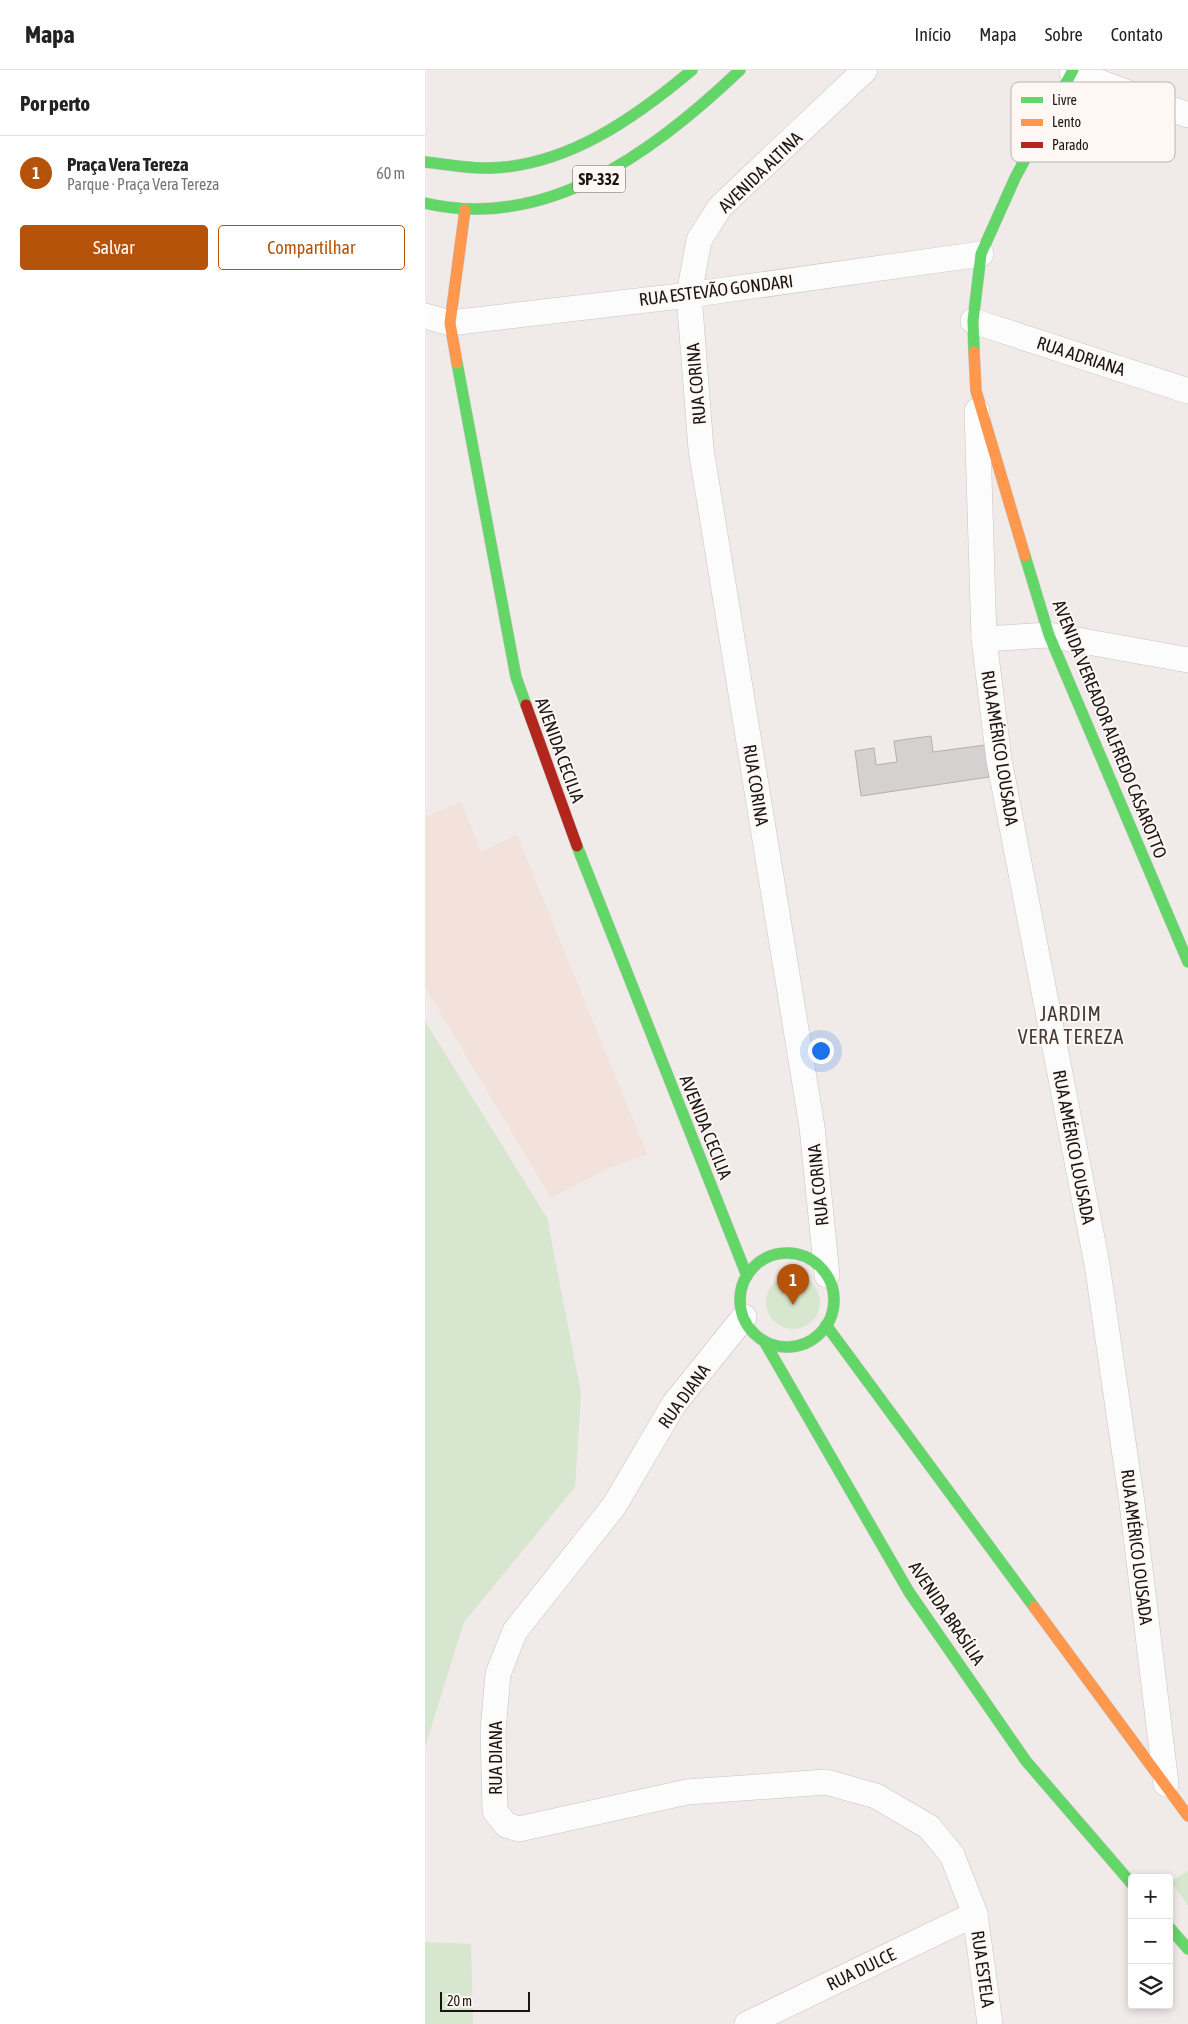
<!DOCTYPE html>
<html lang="pt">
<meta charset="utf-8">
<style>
:root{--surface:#fff;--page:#f2f2f2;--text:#222;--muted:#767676;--line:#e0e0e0;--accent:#b45309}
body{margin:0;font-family:"Asap Condensed",sans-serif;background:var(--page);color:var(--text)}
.controls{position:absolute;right:15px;bottom:15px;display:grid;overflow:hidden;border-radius:5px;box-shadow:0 2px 8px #0003}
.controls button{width:45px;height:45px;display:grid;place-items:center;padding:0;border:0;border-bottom:1px solid var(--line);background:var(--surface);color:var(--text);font:25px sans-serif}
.scale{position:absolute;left:15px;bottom:12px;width:90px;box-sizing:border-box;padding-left:5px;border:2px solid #181513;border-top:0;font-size:14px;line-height:18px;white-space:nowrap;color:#181513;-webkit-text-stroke:4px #fff7f3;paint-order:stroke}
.you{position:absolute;left:395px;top:980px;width:18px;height:18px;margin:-12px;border:4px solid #fff;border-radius:50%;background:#1a73e8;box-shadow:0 0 0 8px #1a73e833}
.badge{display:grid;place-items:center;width:32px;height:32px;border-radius:50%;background:var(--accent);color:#fff;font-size:16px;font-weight:700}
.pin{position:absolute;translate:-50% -41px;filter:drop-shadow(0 1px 2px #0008)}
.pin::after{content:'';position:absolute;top:26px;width:18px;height:15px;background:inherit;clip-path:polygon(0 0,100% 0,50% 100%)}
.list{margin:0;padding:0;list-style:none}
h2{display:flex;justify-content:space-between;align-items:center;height:65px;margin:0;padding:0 20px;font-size:21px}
h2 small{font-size:16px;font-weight:400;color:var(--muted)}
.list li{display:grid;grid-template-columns:32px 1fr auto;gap:15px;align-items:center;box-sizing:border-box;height:75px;padding:0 20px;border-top:1px solid var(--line)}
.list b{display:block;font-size:19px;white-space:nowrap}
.list p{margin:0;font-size:16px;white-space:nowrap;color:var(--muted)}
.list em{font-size:16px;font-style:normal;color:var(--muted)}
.actions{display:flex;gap:10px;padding:15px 20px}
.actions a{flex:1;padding:11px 0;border:1px solid var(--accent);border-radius:5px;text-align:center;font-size:18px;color:var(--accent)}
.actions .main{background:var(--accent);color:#fff}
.icon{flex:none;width:28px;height:28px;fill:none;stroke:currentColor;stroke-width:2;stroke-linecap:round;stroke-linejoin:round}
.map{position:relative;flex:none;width:763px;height:1954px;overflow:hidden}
header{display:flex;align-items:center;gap:30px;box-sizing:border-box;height:70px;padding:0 25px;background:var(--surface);border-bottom:1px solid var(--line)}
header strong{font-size:24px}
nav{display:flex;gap:28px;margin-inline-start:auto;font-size:18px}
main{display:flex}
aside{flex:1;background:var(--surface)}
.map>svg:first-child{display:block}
</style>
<header>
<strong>Mapa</strong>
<nav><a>Início</a><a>Mapa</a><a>Sobre</a><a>Contato</a></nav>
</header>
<main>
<aside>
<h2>Por perto<small></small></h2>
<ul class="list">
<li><span class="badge">1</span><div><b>Praça Vera Tereza</b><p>Parque · Praça Vera Tereza</p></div><em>60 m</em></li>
</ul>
<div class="actions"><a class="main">Salvar</a><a>Compartilhar</a></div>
</aside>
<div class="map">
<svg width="763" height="1954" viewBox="0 0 763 1954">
<rect width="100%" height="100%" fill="#f0eae8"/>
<polygon fill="#f2e2db" points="36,732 56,782 92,765 222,1084 182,1099 126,1128 0,917 0,747"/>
<g fill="#d7e6ce">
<polygon points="0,951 122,1148 156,1323 150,1417 39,1552 0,1677"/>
<circle cx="368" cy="1232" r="27"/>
<polygon points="763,1801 763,1836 746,1811"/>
<polygon points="0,1872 46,1874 48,1954 0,1954"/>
</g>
<polygon fill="#d5d1d1" stroke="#b4b0b0" points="506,666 508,682 560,675 564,707 436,726 430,681 449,678 451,695 472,692 469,671"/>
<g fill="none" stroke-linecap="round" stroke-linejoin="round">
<defs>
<g id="street">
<polyline points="647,2 763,45"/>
<polyline points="0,246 25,253 264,225 556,184"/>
<polyline points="548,251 763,321"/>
<polyline points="552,341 559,569 574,690 672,1194 707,1433 741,1714"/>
<polyline points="559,569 624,565 763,590"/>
<polyline points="402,1205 387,1057 276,379 264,225 274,170 295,137 440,0"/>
<polyline points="319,1247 249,1334 189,1436 90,1561 73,1604 68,1661 70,1741 81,1755 94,1759 262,1722 401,1712 451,1726 504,1757 527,1785 550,1844 565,1954"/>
<polyline points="322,1954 550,1844"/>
</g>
<g id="fast">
<path d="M0,92C21,94 43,99 65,98C142,96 210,48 267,0"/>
<path d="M0,133C123,162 231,80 315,0"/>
<polyline points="549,282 548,251 556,184 590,108 648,0"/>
<polyline points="32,293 91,607 101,635"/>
<polyline points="600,486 624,565 763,892"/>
<polyline points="152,776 322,1206"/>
<circle cx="362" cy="1230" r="47"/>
<polyline points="401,1255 609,1537"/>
<polyline points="339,1271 484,1522 601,1691 707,1814"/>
<polyline points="744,1857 763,1879"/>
</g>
<g id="slow">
<polyline points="549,282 551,321 600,486"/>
<polyline points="32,293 25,253 40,140"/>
<polyline points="609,1537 763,1746"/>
</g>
<polyline id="jam" points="101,635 152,776"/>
</defs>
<use href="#street" stroke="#c8c4c2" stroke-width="26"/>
<use href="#fast" stroke="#c8c4c2" stroke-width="12"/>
<use href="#slow" stroke="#c8c4c2" stroke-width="12"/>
<use href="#jam" stroke="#c8c4c2" stroke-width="12"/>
<use href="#street" stroke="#fdfcfc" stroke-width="25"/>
<use href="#fast" stroke="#63d668" stroke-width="11"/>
<use href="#slow" stroke="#ff974d" stroke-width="11"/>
<use href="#jam" stroke="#b3261e" stroke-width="11"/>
</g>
<g text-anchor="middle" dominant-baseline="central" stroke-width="4" stroke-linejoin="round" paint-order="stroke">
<rect fill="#fff7f3" stroke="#5d5956" stroke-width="1" x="148" y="95.5" width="52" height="27" rx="4"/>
<g font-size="16" font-weight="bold" fill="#181513">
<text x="174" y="109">SP-332</text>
</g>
<g font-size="18" fill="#181513" stroke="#fff7f3">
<text transform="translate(335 102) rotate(-44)">AVENIDA ALTINA</text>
<text transform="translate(291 220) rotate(-7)">RUA ESTEVÃO GONDARI</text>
<text transform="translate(656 286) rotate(18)">RUA ADRIANA</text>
<text transform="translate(271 314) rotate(-95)">RUA CORINA</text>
<text transform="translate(685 659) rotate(68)">AVENIDA VEREADOR ALFREDO CASAROTTO</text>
<text transform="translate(575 678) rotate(81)">RUA AMÉRICO LOUSADA</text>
<text transform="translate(135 680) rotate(70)">AVENIDA CECILIA</text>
<text transform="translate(331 715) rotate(81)">RUA CORINA</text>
<text transform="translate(281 1057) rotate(68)">AVENIDA CECILIA</text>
<text transform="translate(649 1077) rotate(79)">RUA AMÉRICO LOUSADA</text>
<text transform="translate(393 1115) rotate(-96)">RUA CORINA</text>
<text transform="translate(259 1326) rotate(-54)">RUA DIANA</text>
<text transform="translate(712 1477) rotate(83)">RUA AMÉRICO LOUSADA</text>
<text transform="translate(522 1543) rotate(56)">AVENIDA BRASÍLIA</text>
<text transform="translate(70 1688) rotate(-90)">RUA DIANA</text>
<text transform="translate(436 1899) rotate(-26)">RUA DULCE</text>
<text transform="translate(558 1899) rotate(82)">RUA ESTELA</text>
</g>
<g font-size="20" letter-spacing="1" fill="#423a36" stroke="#fff7f3">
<text x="646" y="943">JARDIM<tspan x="646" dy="23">VERA TEREZA</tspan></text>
</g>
</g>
<rect x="586" y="12" width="164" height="80" rx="8" fill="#fff7f3" stroke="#bab3b0" stroke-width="1"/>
<rect x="596" y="27" width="22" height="6" fill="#63d668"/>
<rect x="596" y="49" width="22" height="7" fill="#ff974d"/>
<rect x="596" y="72" width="22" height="6" fill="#b3261e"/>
<g font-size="14" fill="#181513">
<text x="627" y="35">Livre</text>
<text x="627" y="57">Lento</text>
<text x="627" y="80">Parado</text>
</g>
</svg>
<div class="controls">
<button>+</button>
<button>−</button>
<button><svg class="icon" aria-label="layers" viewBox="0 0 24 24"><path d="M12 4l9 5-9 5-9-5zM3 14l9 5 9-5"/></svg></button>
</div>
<div class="scale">20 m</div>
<div class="you"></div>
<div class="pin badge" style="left:368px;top:1235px">1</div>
</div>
</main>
